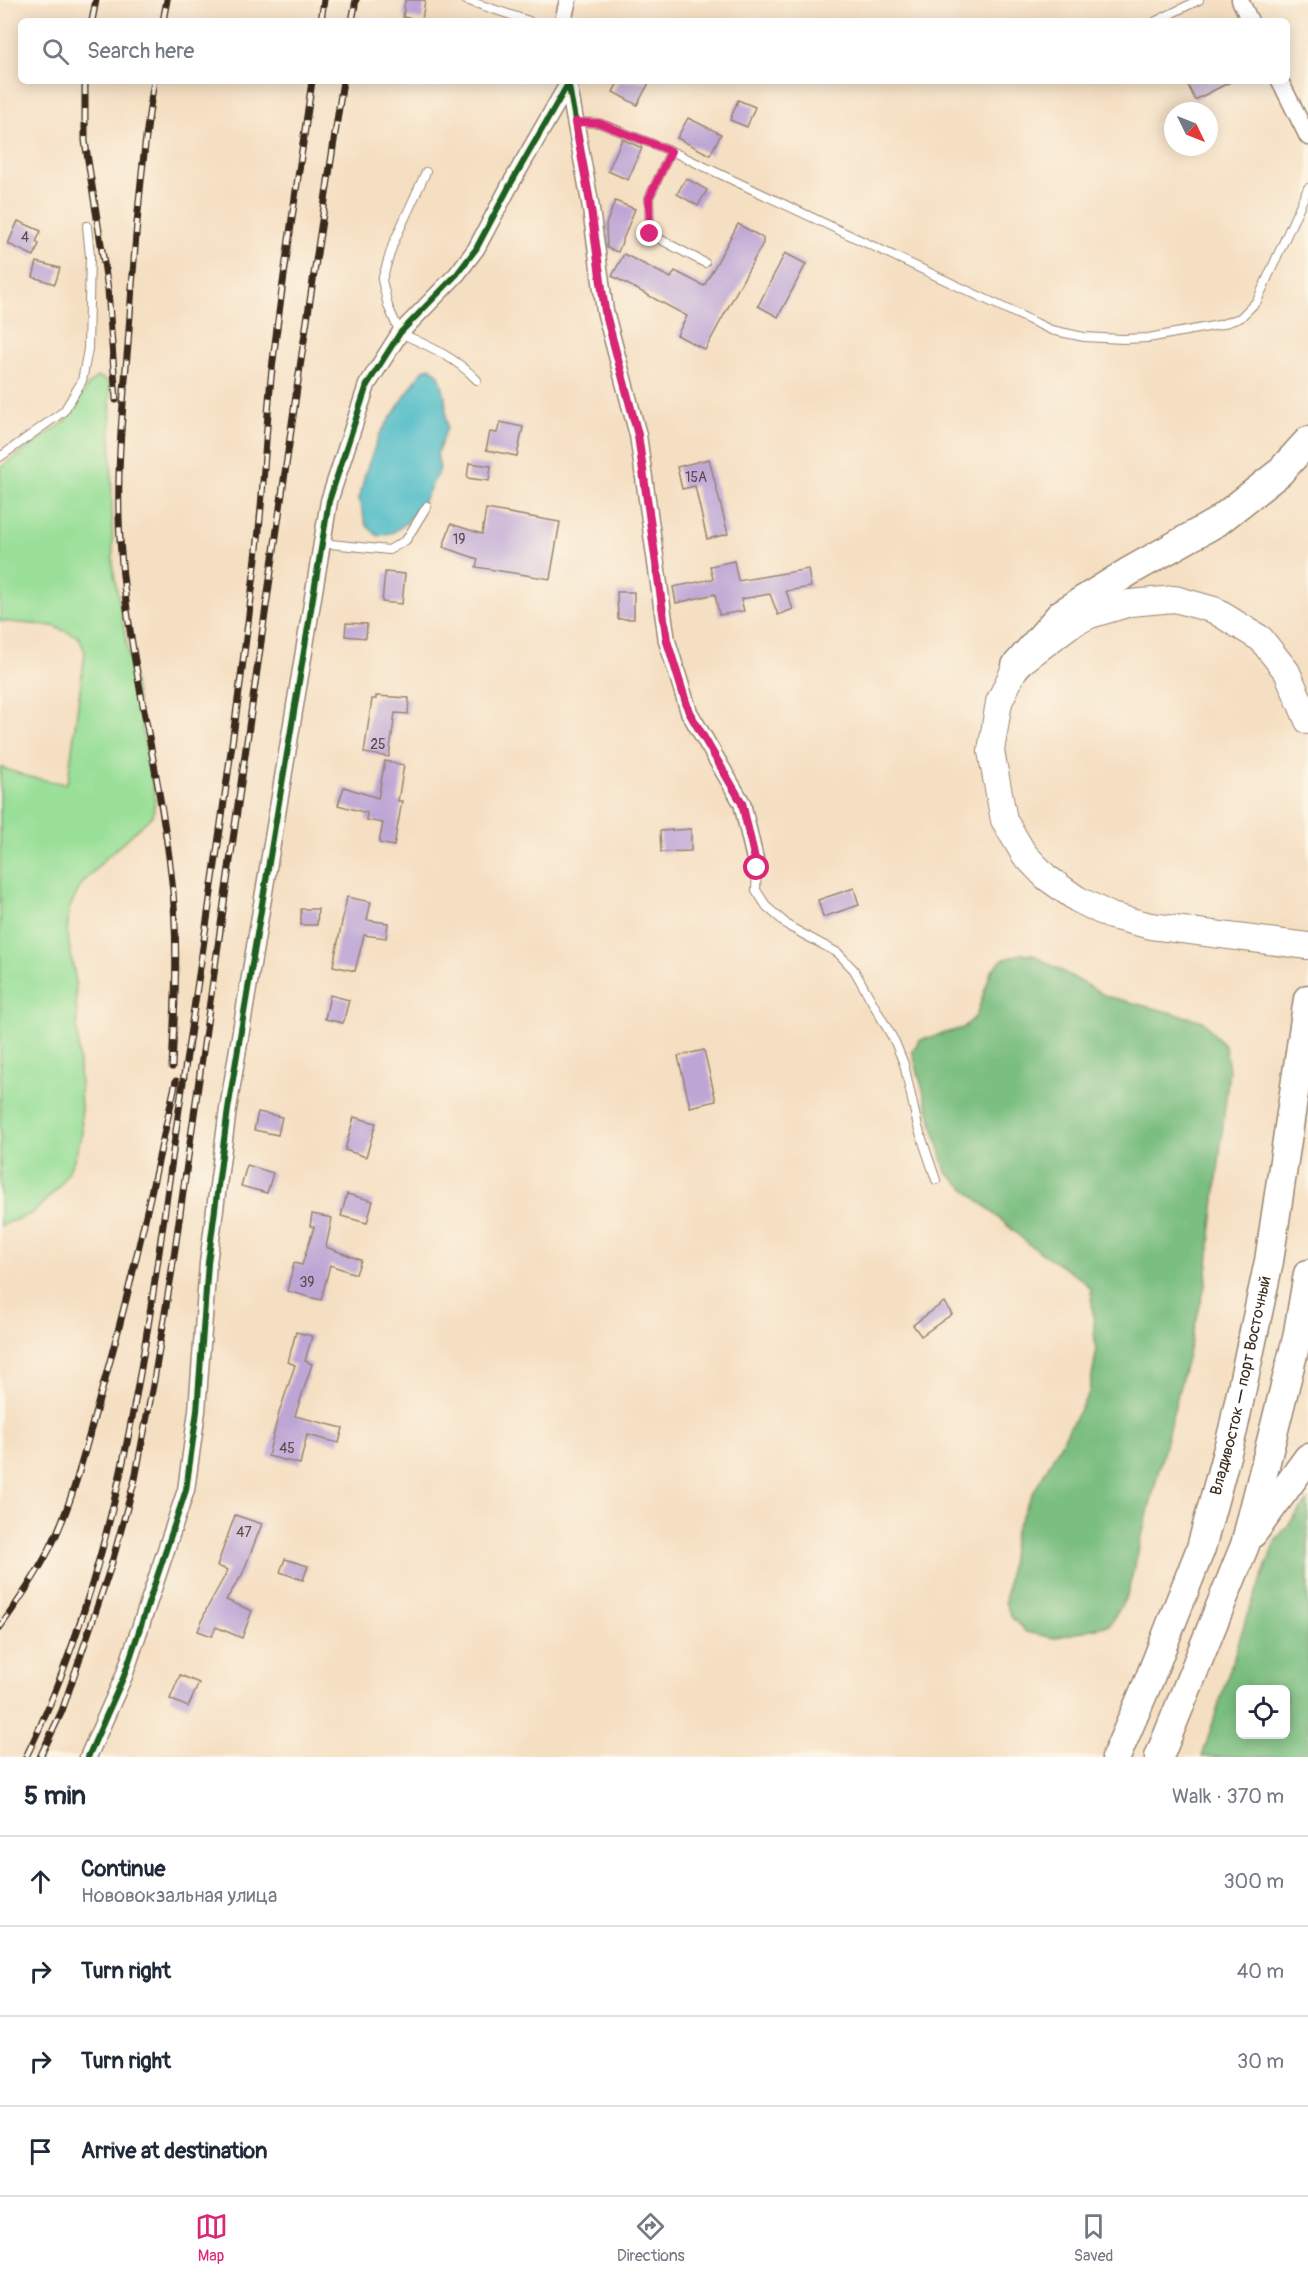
<!DOCTYPE html>
<meta charset="utf-8">
<style>
:root{--surface:#fff;--page:#f2f2f3;--text:#1f2937;--muted:#747a83;--line:#e0e1e3;--accent:#db2777}
body{margin:0;font-family:Pangolin,sans-serif;background:var(--page);color:var(--text)}
.controls{position:absolute;right:18px;bottom:18px;display:grid;overflow:hidden;border-radius:9px;box-shadow:0 3px 15px #0003}
.controls button{width:54px;height:54px;display:grid;place-items:center;padding:0;border:0;border-bottom:2px solid var(--line);background:var(--surface);color:var(--text);font:30px sans-serif}
.compass{position:absolute;left:1164px;top:102px;width:54px;height:54px;border-radius:50%;background:var(--surface);box-shadow:0 3px 15px #0003;rotate:133deg}
.stop{position:absolute;width:18px;height:18px;margin:-14px;border:4px solid #db2777;border-radius:50%;background:#fff}
.stop.end{background:#db2777;border-color:#fff;box-shadow:0 2px 6px #0008}
.list{margin:0;padding:0;list-style:none}
h2{display:flex;justify-content:space-between;align-items:center;height:78px;margin:0;padding:0 24px;font-size:26px}
h2 small{font-size:20px;font-weight:400;color:var(--muted)}
.list li{display:grid;grid-template-columns:39px 1fr auto;gap:18px;align-items:center;box-sizing:border-box;height:90px;padding:0 24px;border-top:2px solid var(--line)}
.list b{display:block;font-size:22px;white-space:nowrap}
.list p{margin:0;font-size:20px;white-space:nowrap;color:var(--muted)}
.list em{font-size:20px;font-style:normal;color:var(--muted)}
.icon{flex:none;width:33px;height:33px;fill:none;stroke:currentColor;stroke-width:2;stroke-linecap:round;stroke-linejoin:round}
.map{position:relative;flex:none;width:1308px;height:1757px;overflow:hidden}
.search{position:absolute;background:var(--surface);box-shadow:0 3px 15px #0003;left:18px;right:18px;top:18px;height:66px;display:flex;align-items:center;gap:15px;box-sizing:border-box;padding:0 21px;border-radius:9px;color:var(--muted);font-size:22px}
.sheet{height:438px;background:var(--surface)}
nav{display:flex;justify-content:space-around;align-items:center;box-sizing:border-box;height:84px;border-top:2px solid var(--line);background:var(--surface);font-size:16px;color:var(--muted)}
nav a{display:grid;justify-items:center;gap:3px}
nav .on{color:var(--accent)}
.map>svg:first-child{display:block}
</style>
<div class="map">
<svg width="1308" height="1757" viewBox="0 0 1308 1757">
<rect width="100%" height="100%" fill="#fcf5e5"/>
<filter id="ink" filterUnits="userSpaceOnUse"><feTurbulence type="fractalNoise" baseFrequency=".0167" numOctaves="2"/><feDisplacementMap in="SourceGraphic" scale="12" xChannelSelector="R" yChannelSelector="G"/><feConvolveMatrix kernelMatrix="1 2 1 2 8 2 1 2 1" color-interpolation-filters="sRGB"/></filter>
<filter id="wash" filterUnits="userSpaceOnUse"><feTurbulence type="fractalNoise" baseFrequency=".008" numOctaves="4" result="noise"/><feDisplacementMap in="SourceGraphic" scale="24" xChannelSelector="R" yChannelSelector="G"/><feGaussianBlur stdDeviation="1.35" result="paint"/><feColorMatrix in="noise" values="0 0 0 0 0 0 0 0 0 0 0 0 0 0 0 0 0 1.4 0 .05"/><feComposite in="paint" operator="in"/></filter>
<g filter="url(#wash)">
<rect width="100%" height="100%" fill="#f5dfc2"/>
<polygon fill="#99df98" stroke="#6a845b" stroke-width="1.5" points="97,377 102,378 110,385 113,568 155,800 153,815 105,859 81,885 69,909 67,934 75,977 82,1134 73,1162 59,1187 33,1213 0,1226 0,767 29,777 65,784 68,780 85,652 79,637 53,626 0,621 0,468 67,420 89,384"/>
<g fill="#7abe80" stroke="#5a744f" stroke-width="1.5" fill-rule="evenodd">
<polygon points="1021,954 1032,954 1106,996 1203,1021 1225,1047 1229,1069 1206,1282 1127,1596 1109,1625 1054,1638 1026,1632 1012,1618 1005,1603 1014,1534 1027,1504 1089,1393 1096,1354 1091,1289 1082,1280 1031,1246 946,1172 912,1051 920,1040 963,1028 976,1016 991,972 1002,960"/>
<path d="M1308,1501V1757H1202L1245,1622L1276,1540ZM1240,1690H1286V1734H1240Z"/>
</g>
<polygon fill="#4dbbc7" stroke="#447272" stroke-width="1.5" points="430,367 439,375 445,396 447,428 437,454 440,469 424,500 407,522 394,532 378,536 366,525 359,499 365,474 379,435 420,374 425,369"/>
<g id="blocks">
<g fill="#bda6d5">
<polygon points="405,0 425,0 422,20 403,17"/>
<polygon points="619,81 650,81 637,105 613,92"/>
<polygon points="1186,81 1232,81 1195,100"/>
<polygon points="738,100 755,107 747,127 730,120"/>
<polygon points="688,118 721,134 710,155 677,138"/>
<polygon points="622,139 642,148 628,180 608,171"/>
<polygon points="686,178 707,190 698,206 677,194"/>
<polygon points="615,201 635,209 618,252 607,248 606,224"/>
<polygon points="18,221 41,231 36,242 39,244 34,256 8,244"/>
<polygon points="738,224 763,238 763,243 705,350 677,335 687,316 612,276 624,254 671,278 675,271 704,286"/>
<polygon points="785,253 806,264 778,317 758,306"/>
<polygon points="37,262 60,268 55,284 33,277"/>
<polygon points="500,422 523,427 517,456 486,450 490,432 497,433"/>
<polygon points="709,459 728,534 707,539 695,486 682,489 677,467"/>
<polygon points="469,463 491,466 489,481 467,478"/>
<polygon points="486,509 560,522 550,579 476,567 478,559 443,547 451,524 482,534"/>
<polygon points="734,561 738,581 808,569 811,587 786,591 793,609 778,615 770,594 741,599 744,611 719,615 715,594 676,603 673,587 713,579 710,566"/>
<polygon points="385,572 405,574 402,604 382,602"/>
<polygon points="617,592 634,592 634,619 618,619"/>
<polygon points="346,623 367,624 366,638 345,636"/>
<polygon points="376,696 409,698 408,714 395,713 389,757 364,753 372,699 376,699"/>
<polygon points="385,761 404,765 398,801 402,801 394,846 379,843 383,823 366,820 367,813 338,805 344,787 378,798"/>
<polygon points="691,829 691,851 661,852 660,831"/>
<polygon points="854,888 859,905 823,917 818,900"/>
<polygon points="347,897 371,902 367,920 388,923 386,938 364,935 355,971 333,966"/>
<polygon points="301,909 318,909 317,925 301,925"/>
<polygon points="330,995 349,1000 343,1023 325,1019"/>
<polygon points="704,1050 716,1101 690,1107 678,1056"/>
<polygon points="258,1112 282,1117 278,1135 254,1130"/>
<polygon points="354,1117 376,1123 366,1157 345,1150"/>
<polygon points="247,1165 273,1173 267,1193 241,1186"/>
<polygon points="347,1194 373,1201 367,1223 341,1216"/>
<polygon points="312,1214 332,1218 326,1247 361,1260 356,1274 330,1265 321,1300 287,1291 294,1263 302,1265 314,1227 310,1226"/>
<polygon points="944,1302 952,1314 921,1336 913,1325"/>
<polygon points="296,1332 312,1336 305,1361 312,1364 295,1416 343,1428 339,1443 307,1435 300,1464 268,1456 279,1413 295,1365 288,1362"/>
<polygon points="235,1515 262,1524 242,1575 226,1600 252,1611 242,1638 216,1627 212,1636 198,1631 206,1610 228,1570 217,1566"/>
<polygon points="285,1559 308,1566 303,1580 280,1572"/>
<polygon points="180,1675 199,1683 188,1707 170,1699"/>
</g>
</g>
</g>
<g filter="url(#ink)">
<use href="#blocks" fill-opacity="0" stroke="#988470" stroke-width="1.5"/>
<g fill="none" stroke-linecap="round" stroke-linejoin="round">
<defs>
<g id="lane">
<polyline points="466,0 529,21"/>
<polyline points="1156,21 1199,0"/>
<polyline points="575,122 599,123 671,151 1051,330 1084,337 1123,339 1148,338 1219,325 1240,318 1257,301 1308,188"/>
<polyline points="671,151 649,198 650,234 705,263"/>
<path d="M426,172L393,244L382,280L388,306L400,333C429,346 455,357 477,380"/>
<polyline points="0,457 64,411 82,381 88,349 90,256 87,226"/>
<polyline points="321,543 389,550 406,540 427,506"/>
<polyline points="757,868 756,890 767,907 790,927 838,953 854,970 895,1042 904,1064 918,1127 936,1180"/>
</g>
<g id="street">
<polyline points="1240,0 1250,21"/>
<polyline points="563,21 568,0"/>
<polyline points="1280,81 1308,137"/>
<polyline points="568,82 590,202 605,311 638,435 667,641 689,712 742,803 757,868"/>
<polyline points="88,1757 124,1676 186,1490 197,1411 208,1263 228,1109 329,501 367,385 400,333 457,274 476,249 510,185 568,84"/>
</g>
<polyline id="primary" points="1308,721 1287,672 1261,639 1214,610 1175,599 1130,603 1090,615 1070,625 1016,666 999,702 991,751 1004,820 1024,854 1046,877 1077,899 1111,916 1151,926 1308,946"/>
<g id="highway">
<polyline points="1016,666 1061,614 1130,571 1217,522 1279,473 1308,441"/>
<polyline points="1253,1533 1308,1458"/>
<path id="s1" d="M1116,1757L1149,1680L1201,1548L1233,1430L1269,1261L1308,999"/>
<polyline points="1159,1757 1245,1545 1297,1338 1308,1274"/>
</g>
</defs>
<use href="#lane" stroke="#988470" stroke-width="10"/>
<use href="#street" stroke="#988470" stroke-width="19"/>
<use href="#primary" stroke="#988470" stroke-width="28"/>
<use href="#highway" stroke="#988470" stroke-width="31"/>
<use href="#lane" stroke="#fff" stroke-width="8"/>
<use href="#street" stroke="#fff" stroke-width="16"/>
<use href="#primary" stroke="#fff" stroke-width="26"/>
<use href="#highway" stroke="#fff" stroke-width="28"/>
<defs>
<g id="rail">
<polyline points="92,21 96,0"/>
<polyline points="163,21 167,0"/>
<polyline points="321,21 324,0"/>
<polyline points="352,21 356,0"/>
<polyline points="85,81 85,141 108,289 116,400"/>
<path d="M154,81C140,168 134,256 128,344C122,414 115,483 121,553C129,661 159,766 171,873C179,938 175,1003 172,1067"/>
<path d="M0,1627C18,1602 35,1577 49,1550C75,1499 87,1440 103,1386C132,1285 153,1183 176,1081"/>
<path d="M26,1757C124,1555 148,1329 179,1109C206,928 233,748 255,566C263,504 265,441 271,378C282,279 298,180 312,81"/>
<polyline points="40,1757 62,1711 111,1566 135,1479 154,1380 172,1270 300,367 343,81"/>
</g>
</defs>
<use href="#rail" stroke="#3b2a1e" stroke-width="7"/>
<use href="#rail" stroke="#fcf5e5" stroke-width="4.5" stroke-dasharray="14" stroke-linecap="butt"/>
<defs>
<g id="cycleway">
<polyline points="568,81 590,202 605,311 638,435 667,641 689,712 742,803 757,868"/>
<polyline points="88,1757 124,1676 186,1490 197,1411 208,1263 228,1109 329,501 367,385 400,333 457,274 476,249 510,185 568,84"/>
</g>
</defs>
<use href="#cycleway" stroke="#fcf5e5" stroke-width="10"/>
<use href="#cycleway" stroke="#1b5e20" stroke-width="6"/>
</g>
</g>
<g fill="none" stroke-linecap="round" stroke-linejoin="round" filter="url(#ink)">
<polyline stroke="#db2777" stroke-width="8" points="650,234 649,198 671,151 599,123 575,122 590,202 605,311 638,435 667,641 689,712 742,803 757,868"/>
</g>
<g text-anchor="middle" dominant-baseline="central" stroke-width="6" stroke-linejoin="round" paint-order="stroke">
<g font-size="14" fill="#5c494c">
<text x="25" y="237">4</text>
<text x="696" y="477">15А</text>
<text x="459" y="539">19</text>
<text x="378" y="744">25</text>
<text x="307" y="1282">39</text>
<text x="287" y="1448">45</text>
<text x="244" y="1532">47</text>
</g>
<g font-size="16" fill="#3b2a1e" stroke="#fcf5e5">
<text stroke="none"><textPath href="#s1" startOffset="393">Владивосток — порт Восточный</textPath></text>
</g>
</g>
</svg>
<div class="controls">
<button><svg class="icon" aria-label="locate" viewBox="0 0 24 24"><circle cx="12" cy="12" r="6"/><path d="M12 2v4M12 18v4M2 12h4M18 12h4"/></svg></button>
</div>
<svg class="compass" viewBox="-18 -18 36 36"><path d="M0-13l5 13h-10z" fill="#e53935"/><path d="M0 13l5-13h-10z" fill="#747a83"/></svg>
<div class="stop" style="left:757px;top:868px"></div>
<div class="stop end" style="left:650px;top:234px"></div>
<div class="search"><svg class="icon" aria-label="search" viewBox="0 0 24 24"><circle cx="10" cy="10" r="6"/><path d="M15 15l6 6"/></svg>Search here</div>
</div>
<section class="sheet">
<h2>5 min<small>Walk · 370 m</small></h2>
<ul class="list">
<li><svg class="icon" aria-label="ahead" viewBox="0 0 24 24"><path d="M12 20V5M6 11l6-6 6 6"/></svg><div><b>Continue</b><p>Нововокзальная улица</p></div><em>300 m</em></li>
<li><svg class="icon" aria-label="right" viewBox="0 0 24 24"><path d="M7 20v-9h11M14 6l5 5-5 5"/></svg><div><b>Turn right</b></div><em>40 m</em></li>
<li><svg class="icon" aria-label="right" viewBox="0 0 24 24"><path d="M7 20v-9h11M14 6l5 5-5 5"/></svg><div><b>Turn right</b></div><em>30 m</em></li>
<li><svg class="icon" aria-label="arrive" viewBox="0 0 24 24"><path d="M6 21V4h12l-3 4 3 4H6"/></svg><div><b>Arrive at destination</b></div></li>
</ul>
</section>
<nav>
<a class="on"><svg class="icon" aria-label="map" viewBox="0 0 24 24"><path d="M3 6l6-2 6 2 6-2v14l-6 2-6-2-6 2zM9 4v14M15 6v14"/></svg>Map</a>
<a><svg class="icon" aria-label="directions" viewBox="0 0 24 24"><path d="M12 3l9 9-9 9-9-9zM9 14v-3h6M13 9l2 2-2 2"/></svg>Directions</a>
<a><svg class="icon" aria-label="saved" viewBox="0 0 24 24"><path d="M7 4h10v16l-5-4-5 4z"/></svg>Saved</a>
</nav>
